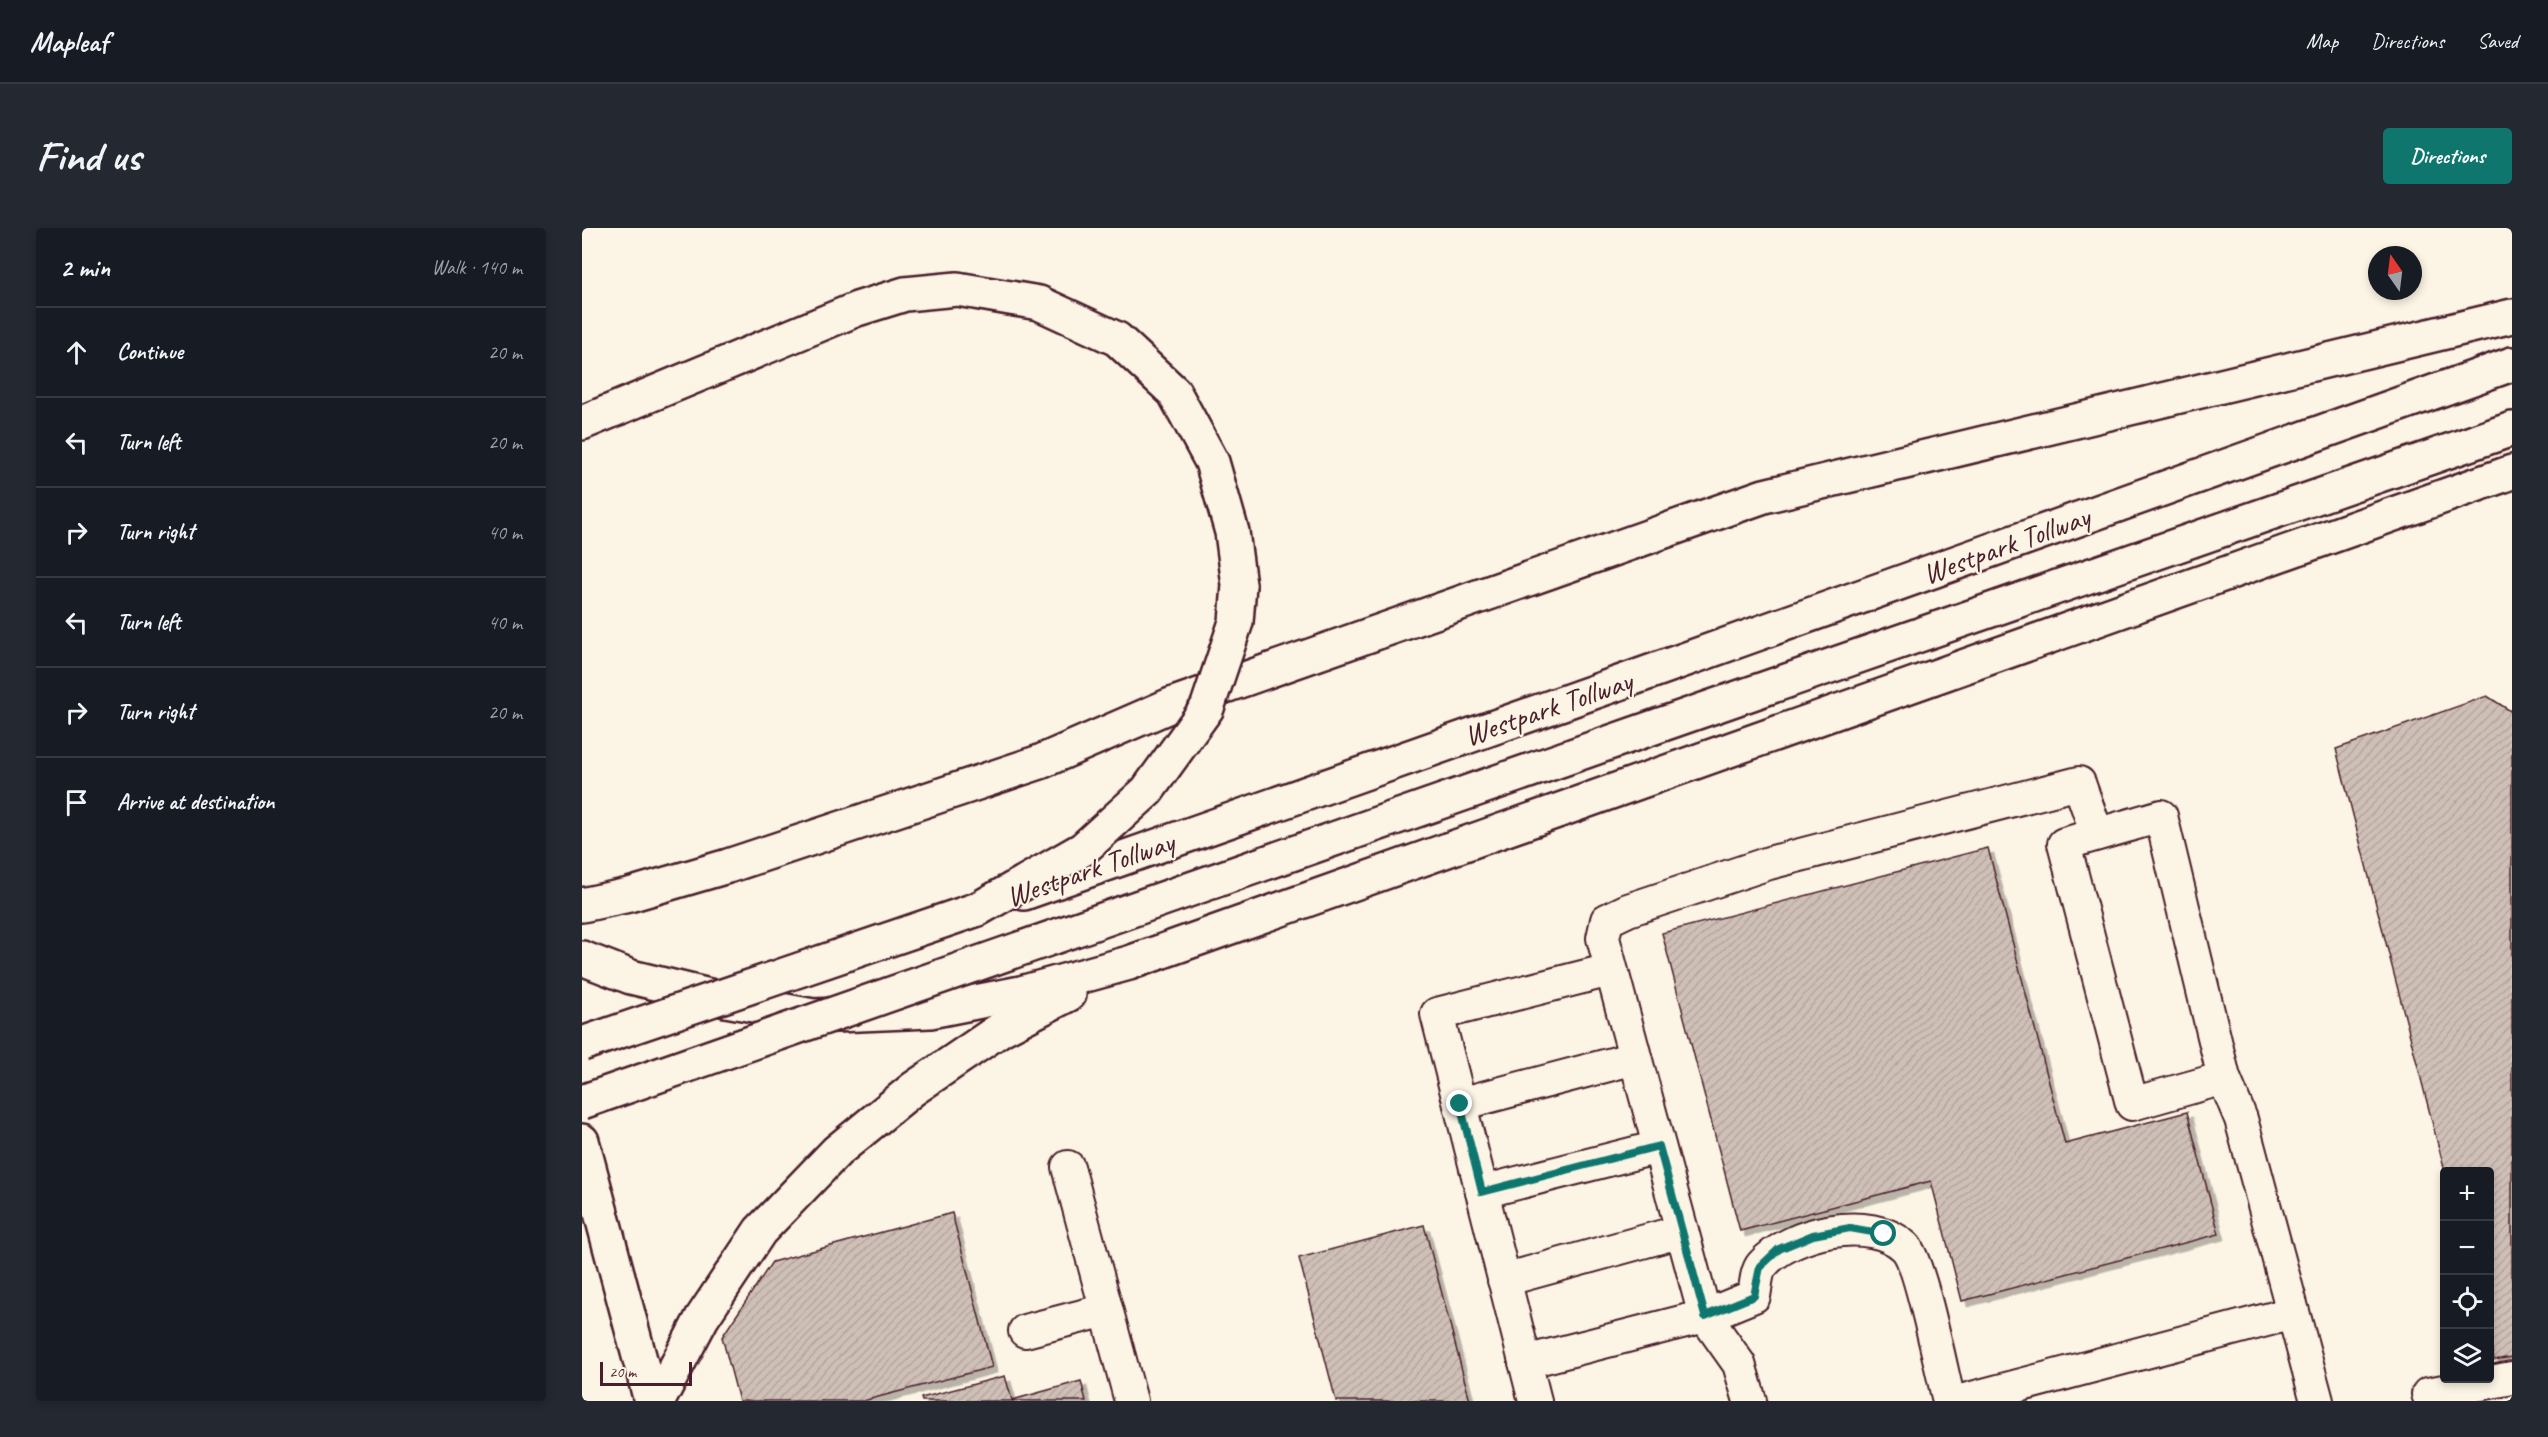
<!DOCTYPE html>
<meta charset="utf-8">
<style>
:root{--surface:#171b24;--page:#242831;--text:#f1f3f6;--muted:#9ea1a6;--line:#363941;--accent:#0f766e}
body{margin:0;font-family:Caveat,sans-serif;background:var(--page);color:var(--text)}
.controls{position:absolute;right:18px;bottom:18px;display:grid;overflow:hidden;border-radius:6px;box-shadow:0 3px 9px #0003}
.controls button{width:54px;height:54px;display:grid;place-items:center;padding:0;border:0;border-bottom:2px solid var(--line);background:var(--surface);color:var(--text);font:30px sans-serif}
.compass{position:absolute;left:1786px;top:18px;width:54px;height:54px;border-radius:50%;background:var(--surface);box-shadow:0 3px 9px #0003;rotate:346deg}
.scale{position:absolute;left:18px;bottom:15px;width:92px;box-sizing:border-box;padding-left:6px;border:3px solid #4a1f2b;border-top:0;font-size:16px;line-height:21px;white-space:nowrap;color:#4a1f2b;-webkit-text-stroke:4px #fcf5e5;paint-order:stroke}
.stop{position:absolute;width:18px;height:18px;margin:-14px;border:4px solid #0f766e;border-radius:50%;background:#fff}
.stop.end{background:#0f766e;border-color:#fff;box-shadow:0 2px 6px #0008}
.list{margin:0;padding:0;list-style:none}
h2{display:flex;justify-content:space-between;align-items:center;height:78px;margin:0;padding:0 24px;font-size:26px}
h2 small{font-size:20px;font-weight:400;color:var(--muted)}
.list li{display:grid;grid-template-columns:39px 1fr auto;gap:18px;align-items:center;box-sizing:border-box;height:90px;padding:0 24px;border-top:2px solid var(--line)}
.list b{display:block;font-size:22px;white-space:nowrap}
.list em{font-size:20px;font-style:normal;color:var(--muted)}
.icon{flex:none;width:33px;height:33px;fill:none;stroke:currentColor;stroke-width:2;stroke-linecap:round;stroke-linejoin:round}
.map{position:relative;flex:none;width:1930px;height:1173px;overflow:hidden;border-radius:6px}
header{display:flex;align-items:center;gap:36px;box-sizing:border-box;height:84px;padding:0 30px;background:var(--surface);border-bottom:2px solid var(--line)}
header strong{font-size:28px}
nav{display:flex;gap:33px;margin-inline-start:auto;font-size:21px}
.intro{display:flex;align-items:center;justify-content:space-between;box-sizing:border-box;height:144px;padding:0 36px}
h1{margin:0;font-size:42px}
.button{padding:15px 27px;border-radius:6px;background:var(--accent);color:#fff;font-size:21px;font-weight:700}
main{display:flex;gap:36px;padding:0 36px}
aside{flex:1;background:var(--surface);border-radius:6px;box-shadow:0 3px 9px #0003}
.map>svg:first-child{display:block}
</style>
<header>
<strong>Mapleaf</strong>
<nav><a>Map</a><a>Directions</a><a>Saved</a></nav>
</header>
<div class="intro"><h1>Find us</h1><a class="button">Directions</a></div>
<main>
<aside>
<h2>2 min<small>Walk · 140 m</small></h2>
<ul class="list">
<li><svg class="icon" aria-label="ahead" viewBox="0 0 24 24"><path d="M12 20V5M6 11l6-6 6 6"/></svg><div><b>Continue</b></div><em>20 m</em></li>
<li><svg class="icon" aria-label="left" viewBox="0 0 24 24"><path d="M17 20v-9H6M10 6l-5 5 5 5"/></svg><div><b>Turn left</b></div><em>20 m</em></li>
<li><svg class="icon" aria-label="right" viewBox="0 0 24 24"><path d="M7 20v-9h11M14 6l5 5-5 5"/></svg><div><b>Turn right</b></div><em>40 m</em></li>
<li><svg class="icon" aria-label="left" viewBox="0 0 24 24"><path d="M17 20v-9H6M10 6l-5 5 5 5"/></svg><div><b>Turn left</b></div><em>40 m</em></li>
<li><svg class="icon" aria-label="right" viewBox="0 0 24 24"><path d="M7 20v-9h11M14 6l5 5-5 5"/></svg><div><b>Turn right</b></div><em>20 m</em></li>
<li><svg class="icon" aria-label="arrive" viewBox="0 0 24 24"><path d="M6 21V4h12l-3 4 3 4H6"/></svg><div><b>Arrive at destination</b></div></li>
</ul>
</aside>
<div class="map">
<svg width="1930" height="1173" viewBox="0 0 1930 1173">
<defs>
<pattern id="building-hatch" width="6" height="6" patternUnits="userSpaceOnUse" patternTransform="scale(1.5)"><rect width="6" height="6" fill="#cfc0b7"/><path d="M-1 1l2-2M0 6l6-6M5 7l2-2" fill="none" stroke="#b3a59e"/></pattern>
<filter id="shadow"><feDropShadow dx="5.5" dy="5.5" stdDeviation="0" flood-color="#0004"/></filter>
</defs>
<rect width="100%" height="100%" fill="#fcf5e5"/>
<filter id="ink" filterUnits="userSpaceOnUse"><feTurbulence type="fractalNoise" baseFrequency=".0167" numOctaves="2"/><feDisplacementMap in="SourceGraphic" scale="12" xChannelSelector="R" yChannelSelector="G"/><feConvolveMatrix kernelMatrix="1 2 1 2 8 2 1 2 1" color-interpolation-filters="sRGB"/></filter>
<g filter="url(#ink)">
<g fill="url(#building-hatch)" stroke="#4a1f2b" stroke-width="1.5" filter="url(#shadow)">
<polygon points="1905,468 1930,484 1930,1129 1912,1132 1908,1114 1908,944 1863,944 1754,521"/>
<polygon points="1406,620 1483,916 1605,884 1637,1006 1380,1073 1349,953 1158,1003 1080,705"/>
<polygon points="370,985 410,1139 281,1173 157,1173 140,1109 190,1034"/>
<polygon points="842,997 888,1173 754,1173 717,1030"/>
<polygon points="423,1148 430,1172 499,1153 504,1173 340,1173 339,1170"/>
</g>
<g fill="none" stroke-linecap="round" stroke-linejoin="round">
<defs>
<g id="minor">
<polyline points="1642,850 1550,876 1482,616 1579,588 1642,850 1659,891 1735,1173"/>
<polyline points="878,876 1053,830"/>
<polyline points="486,939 549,1173"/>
<polyline points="900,964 1077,919"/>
<polyline points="922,1052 1100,1003"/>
<polyline points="443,1103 524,1082"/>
<path d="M943,1134L1123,1088L1172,1068C1174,1059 1174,1044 1180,1037C1208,1004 1289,986 1323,1019C1338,1033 1360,1146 1367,1173"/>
<polyline points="1846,1166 1930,1150"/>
<polyline points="953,1173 855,786 1028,742"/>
<polyline points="1168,1173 1157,1136 1123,1088 1021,710 1025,692 1046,682 1187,635 1497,555 1515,606"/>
<polyline points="1379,1173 1711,1085"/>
</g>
<polyline id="major" points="0,913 69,1173"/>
<g id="highway">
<polyline points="0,195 275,81 323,66 375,61 457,75 535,111 592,164 630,234 650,304 657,357"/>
<polyline points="1078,497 1930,201"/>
<polyline points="442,665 1057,448 1930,136"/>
<polyline points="0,677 47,667 146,638 458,534 589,477 1182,268 1930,88"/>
<polyline points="0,730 49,749 144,772 231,788 348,783 439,765 547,735 1930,244"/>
<polyline points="0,925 3,924"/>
<polyline points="76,1173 120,1090 178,1003 255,923 331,861 419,801 487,766"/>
</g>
</defs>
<use href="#minor" stroke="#4a1f2b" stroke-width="36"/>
<use href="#major" stroke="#4a1f2b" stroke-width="38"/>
<use href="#highway" stroke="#4a1f2b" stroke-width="38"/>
<use href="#minor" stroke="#fcf5e5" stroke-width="32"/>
<use href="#major" stroke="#fcf5e5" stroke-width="33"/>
<use href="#highway" stroke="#fcf5e5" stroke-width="33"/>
<defs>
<g id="highway-bridge">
<polyline points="0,816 396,681 501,621 565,563 625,480 654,394 657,357"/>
<polyline points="0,874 1078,497"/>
</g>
</defs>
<use href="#highway-bridge" stroke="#4a1f2b" stroke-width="38" stroke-linecap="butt"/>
<use href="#highway-bridge" stroke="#fcf5e5" stroke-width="33"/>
</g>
</g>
<g fill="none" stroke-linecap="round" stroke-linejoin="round" filter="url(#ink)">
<polyline stroke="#0f766e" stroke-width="8" points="878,876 900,964 1077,918 1123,1088 1172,1068 1178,1039 1197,1021 1231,1007 1268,1000 1302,1006"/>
</g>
<g text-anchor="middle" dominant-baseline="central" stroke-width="4.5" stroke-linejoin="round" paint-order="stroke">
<g font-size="30" fill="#4a1f2b" stroke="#fcf5e5">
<text transform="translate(1424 317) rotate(-20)">Westpark Tollway</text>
<text transform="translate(966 480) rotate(-19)">Westpark Tollway</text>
<text transform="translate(508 641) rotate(-19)">Westpark Tollway</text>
</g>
</g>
</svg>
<div class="controls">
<button>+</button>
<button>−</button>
<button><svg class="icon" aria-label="locate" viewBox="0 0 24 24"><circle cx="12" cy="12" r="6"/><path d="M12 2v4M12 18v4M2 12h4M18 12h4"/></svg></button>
<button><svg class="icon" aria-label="layers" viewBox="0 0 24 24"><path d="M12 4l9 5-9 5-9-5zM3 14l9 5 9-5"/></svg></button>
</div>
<svg class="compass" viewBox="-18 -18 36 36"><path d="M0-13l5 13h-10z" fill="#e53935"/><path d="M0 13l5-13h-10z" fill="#9ea1a6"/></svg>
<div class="scale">20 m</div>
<div class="stop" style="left:1302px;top:1006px"></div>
<div class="stop end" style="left:878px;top:876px"></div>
</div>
</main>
